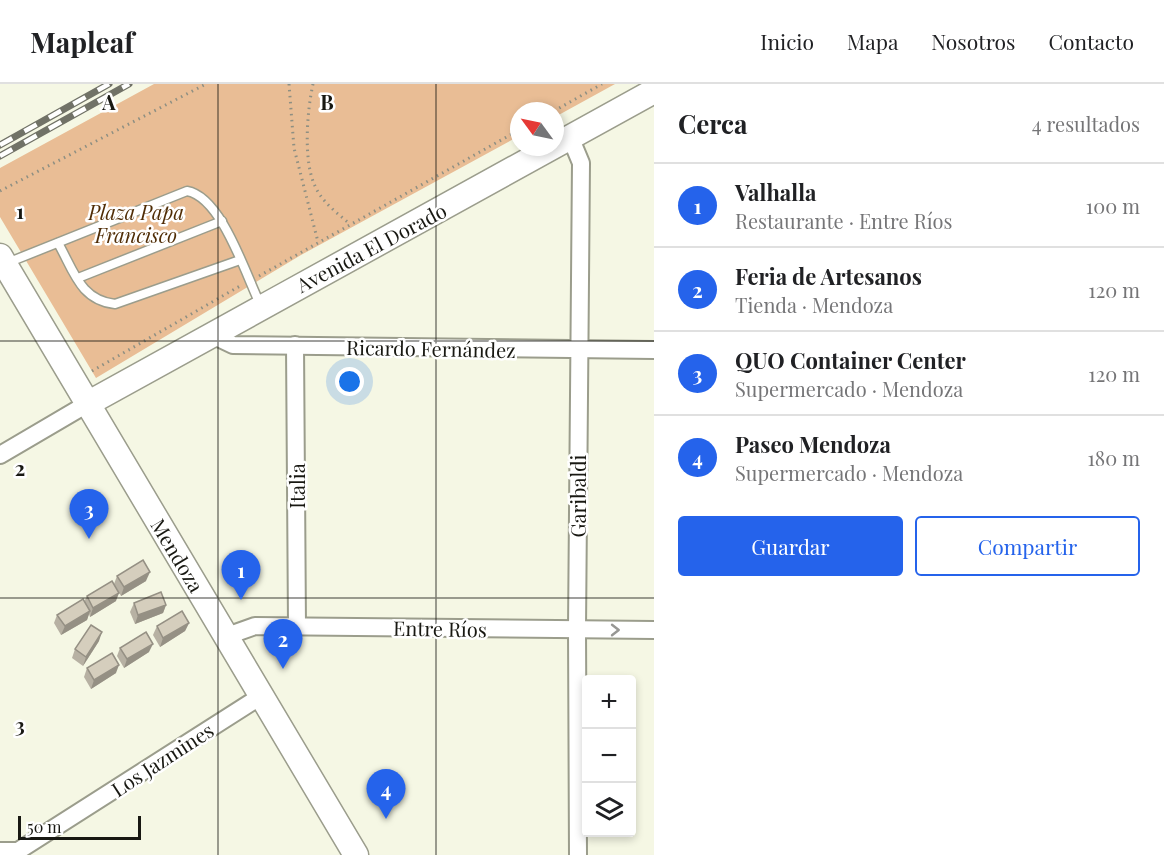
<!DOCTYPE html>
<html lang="es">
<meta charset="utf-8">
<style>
:root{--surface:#fff;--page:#f6f6f6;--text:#202124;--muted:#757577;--line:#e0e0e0;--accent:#2563eb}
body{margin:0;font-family:"Playfair Display",serif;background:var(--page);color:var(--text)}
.controls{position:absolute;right:18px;bottom:18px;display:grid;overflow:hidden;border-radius:6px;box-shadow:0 3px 9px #0003}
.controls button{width:54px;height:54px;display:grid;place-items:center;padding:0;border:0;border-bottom:2px solid var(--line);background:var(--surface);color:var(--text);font:30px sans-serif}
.compass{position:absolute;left:510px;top:18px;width:54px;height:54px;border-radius:50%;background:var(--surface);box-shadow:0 3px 9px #0003;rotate:303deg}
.scale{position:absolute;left:18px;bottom:15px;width:123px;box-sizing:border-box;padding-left:6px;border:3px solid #181812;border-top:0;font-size:16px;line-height:21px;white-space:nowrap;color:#181812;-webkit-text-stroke:4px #fff;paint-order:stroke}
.you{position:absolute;left:350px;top:298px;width:21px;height:21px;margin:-15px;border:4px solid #fff;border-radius:50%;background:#1a73e8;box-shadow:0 0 0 9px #1a73e833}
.badge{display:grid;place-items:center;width:39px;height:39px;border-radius:50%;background:var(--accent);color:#fff;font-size:20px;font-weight:700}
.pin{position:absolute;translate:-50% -50px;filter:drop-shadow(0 2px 3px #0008)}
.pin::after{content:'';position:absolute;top:32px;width:21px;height:18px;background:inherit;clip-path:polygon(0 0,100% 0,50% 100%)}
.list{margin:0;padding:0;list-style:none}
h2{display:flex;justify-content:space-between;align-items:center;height:78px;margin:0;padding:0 24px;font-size:26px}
h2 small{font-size:20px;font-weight:400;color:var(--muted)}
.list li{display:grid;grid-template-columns:39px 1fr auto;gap:18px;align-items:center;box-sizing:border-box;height:84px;padding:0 24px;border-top:2px solid var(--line)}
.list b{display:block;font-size:22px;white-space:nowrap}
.list p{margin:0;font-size:20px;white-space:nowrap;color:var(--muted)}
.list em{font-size:20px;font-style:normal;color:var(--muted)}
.actions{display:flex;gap:12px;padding:18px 24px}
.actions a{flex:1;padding:14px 0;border:2px solid var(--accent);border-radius:6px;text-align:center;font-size:21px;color:var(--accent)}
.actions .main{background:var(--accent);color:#fff}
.icon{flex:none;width:33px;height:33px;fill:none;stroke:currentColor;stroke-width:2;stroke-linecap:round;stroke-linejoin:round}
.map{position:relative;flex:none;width:654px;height:771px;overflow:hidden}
header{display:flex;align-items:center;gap:36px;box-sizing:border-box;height:84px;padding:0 30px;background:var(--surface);border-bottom:2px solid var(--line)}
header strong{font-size:28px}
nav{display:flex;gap:33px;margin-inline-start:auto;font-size:21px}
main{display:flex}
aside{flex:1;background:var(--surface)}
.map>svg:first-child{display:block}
</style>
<header>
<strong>Mapleaf</strong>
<nav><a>Inicio</a><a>Mapa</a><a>Nosotros</a><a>Contacto</a></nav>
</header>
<main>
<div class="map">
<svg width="654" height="771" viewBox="0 0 654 771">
<rect width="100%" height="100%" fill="#f5f7e4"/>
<polygon fill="#e9bd95" points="154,0 615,0 555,33 555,27 519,27 519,52 301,171 96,294 0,133 0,84"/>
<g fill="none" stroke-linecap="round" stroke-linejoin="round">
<defs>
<g id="lane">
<path d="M58,159C74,187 80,216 115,220L240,176"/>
<path d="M7,179L187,107C222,113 246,192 261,222"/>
<polyline points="78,194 222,137"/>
</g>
<g id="street">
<polyline points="571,55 581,79 577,545 578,771"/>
<polyline points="210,250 233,261 654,266"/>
<polyline points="295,261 297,542"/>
<polyline points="0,371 87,320"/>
<polyline points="227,552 255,542 654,546"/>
<polyline points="0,767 18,767 261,612"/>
</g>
<g id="secondary">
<polyline points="0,172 356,771"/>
<polyline points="87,320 654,7"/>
</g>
</defs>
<use href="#lane" stroke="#9b9d8c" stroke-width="11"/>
<use href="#street" stroke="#9b9d8c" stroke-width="20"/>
<use href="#secondary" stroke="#9b9d8c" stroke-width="27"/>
<g stroke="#8e8f82" stroke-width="3" stroke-dasharray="1.5 4.5" stroke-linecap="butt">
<polyline points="289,0 294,64 318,158"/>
<path d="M313,0C307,27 303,77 315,102C322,118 337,129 350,140"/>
<polyline points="554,27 602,0"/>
<polyline points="0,107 206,0"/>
<polyline points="259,192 519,46"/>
<polyline points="92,287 240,202"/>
</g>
<use href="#lane" stroke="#fff" stroke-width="8"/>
<use href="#street" stroke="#fff" stroke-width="16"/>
<use href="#secondary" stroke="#fff" stroke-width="24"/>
<defs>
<g id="rail">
<polyline points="0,61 109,0"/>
<polyline points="0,72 129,0"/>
</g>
</defs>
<use href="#rail" stroke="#717267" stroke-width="7"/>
<use href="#rail" stroke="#fff" stroke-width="4.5" stroke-dasharray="14" stroke-linecap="butt"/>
</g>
<g fill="#b7b1a3">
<polygon points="117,492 146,497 121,512 114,500"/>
<polygon points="87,512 116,517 90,533 89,530 87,536 61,551 54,539 57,531 84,518"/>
<polygon points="134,519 166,521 163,529 135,540 130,528"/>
<polygon points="189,539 185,547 160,563 153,551 157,542"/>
<polygon points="99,557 83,582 72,574 75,565"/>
<polygon points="120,564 149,568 124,584 117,572"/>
<polygon points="87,584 116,589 91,605 84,593"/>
</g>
<g fill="#959084">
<polygon points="150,488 146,497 121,512 124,503"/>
<polygon points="119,509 116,517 90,533 93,524"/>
<polygon points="166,521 163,529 135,540 138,531"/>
<polygon points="90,527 87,536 61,551 65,542"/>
<polygon points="189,539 185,547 160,563 163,554"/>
<polygon points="102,548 99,557 83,582 86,573"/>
<polygon points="153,560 149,568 124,584 127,575"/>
<polygon points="119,581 116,589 91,605 94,596"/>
</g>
<g fill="#d5cebd" stroke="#959084" stroke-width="1.5">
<polygon points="143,476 150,488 124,503 117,492"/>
<polygon points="112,497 119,509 93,524 87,512"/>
<polygon points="161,508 166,521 138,531 134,519"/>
<polygon points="83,515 90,527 65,542 57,531"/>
<polygon points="182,527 189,539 163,554 157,542"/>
<polygon points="91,541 102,548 86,573 75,565"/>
<polygon points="146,548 153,560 127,575 120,564"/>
<polygon points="112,569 119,581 94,596 87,584"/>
</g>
<defs><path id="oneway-chevron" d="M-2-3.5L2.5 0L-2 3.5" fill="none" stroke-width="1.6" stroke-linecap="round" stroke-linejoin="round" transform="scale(1.5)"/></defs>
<use stroke="#979794" href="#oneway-chevron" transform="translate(615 546)"/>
<path fill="none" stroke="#181812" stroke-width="1.5" stroke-opacity="0.55" d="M218,0V771M436,0V771M0,257H654M0,514H654"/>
<g text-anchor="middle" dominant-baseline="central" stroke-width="5" stroke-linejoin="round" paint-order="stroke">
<g font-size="20" font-style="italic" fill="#502d06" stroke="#fff">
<text x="136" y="127">Plaza Papa<tspan x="136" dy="23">Francisco</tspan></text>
</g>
<g font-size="20" fill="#181812" stroke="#fff">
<text transform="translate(371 163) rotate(-28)">Avenida El Dorado</text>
<text transform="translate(431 264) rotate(1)">Ricardo Fernández</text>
<text transform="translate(296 402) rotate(-90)">Italia</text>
<text transform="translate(577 412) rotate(-90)">Garibaldi</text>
<text transform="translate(178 471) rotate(59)">Mendoza</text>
<text transform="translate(440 544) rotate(1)">Entre Ríos</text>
<text transform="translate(162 675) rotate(-33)">Los Jazmines</text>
</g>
</g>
<g font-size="20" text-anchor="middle" font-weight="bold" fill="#181812" stroke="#fff" stroke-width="5" stroke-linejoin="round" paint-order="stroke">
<text x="109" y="26">A</text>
<text x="327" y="26">B</text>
<text x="20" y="135">1</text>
<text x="20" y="392">2</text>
<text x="20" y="649">3</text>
</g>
</svg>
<div class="controls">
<button>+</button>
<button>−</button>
<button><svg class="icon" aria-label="layers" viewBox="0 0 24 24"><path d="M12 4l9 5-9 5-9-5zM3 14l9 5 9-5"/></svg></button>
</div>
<svg class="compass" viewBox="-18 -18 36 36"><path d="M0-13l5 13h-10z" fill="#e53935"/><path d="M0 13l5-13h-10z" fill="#757577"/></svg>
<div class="scale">50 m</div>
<div class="you"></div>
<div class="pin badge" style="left:241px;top:516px">1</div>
<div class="pin badge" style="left:283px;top:585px">2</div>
<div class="pin badge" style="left:89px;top:455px">3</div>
<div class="pin badge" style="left:386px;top:735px">4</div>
</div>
<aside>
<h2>Cerca<small>4 resultados</small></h2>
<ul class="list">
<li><span class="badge">1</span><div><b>Valhalla</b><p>Restaurante · Entre Ríos</p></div><em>100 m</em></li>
<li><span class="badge">2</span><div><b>Feria de Artesanos</b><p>Tienda · Mendoza</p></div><em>120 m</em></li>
<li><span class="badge">3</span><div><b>QUO Container Center</b><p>Supermercado · Mendoza</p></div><em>120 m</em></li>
<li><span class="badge">4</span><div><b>Paseo Mendoza</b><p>Supermercado · Mendoza</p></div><em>180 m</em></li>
</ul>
<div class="actions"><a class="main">Guardar</a><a>Compartir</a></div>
</aside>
</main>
